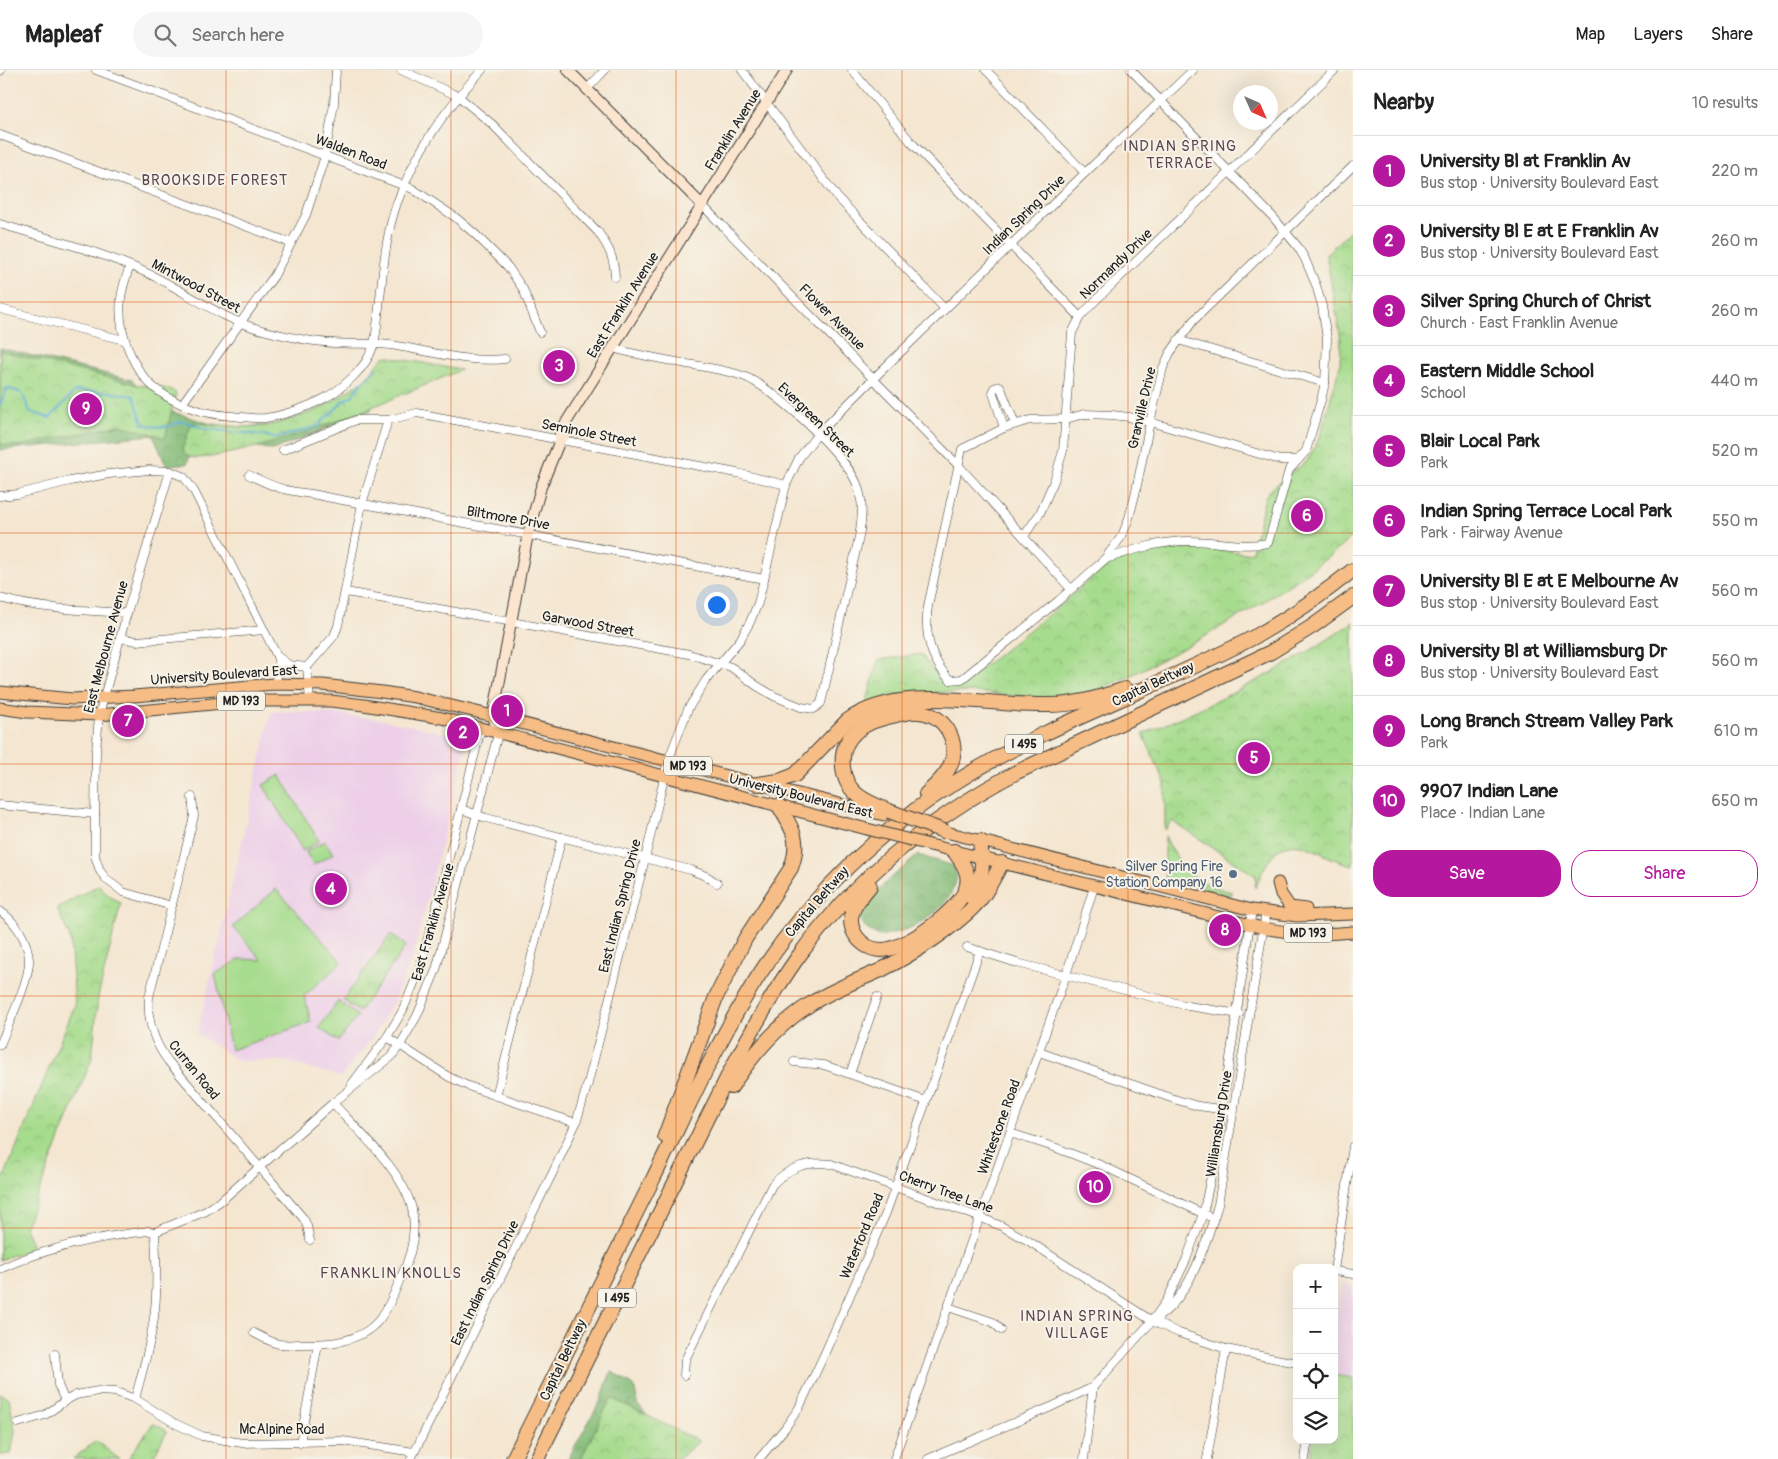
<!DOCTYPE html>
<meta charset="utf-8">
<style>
:root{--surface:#fff;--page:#f6f6f6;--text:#222;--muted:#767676;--line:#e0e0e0;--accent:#b5179e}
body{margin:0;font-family:Pangolin,sans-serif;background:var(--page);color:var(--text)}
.controls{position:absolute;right:15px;bottom:15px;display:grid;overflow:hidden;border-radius:10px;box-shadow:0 5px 20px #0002}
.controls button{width:45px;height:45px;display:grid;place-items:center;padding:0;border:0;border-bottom:1px solid var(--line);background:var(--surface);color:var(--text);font:25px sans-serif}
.compass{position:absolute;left:1233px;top:15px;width:45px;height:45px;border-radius:50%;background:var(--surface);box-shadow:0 5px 20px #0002;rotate:135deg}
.you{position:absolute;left:716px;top:534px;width:18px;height:18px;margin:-12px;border:4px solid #fff;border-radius:50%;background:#1a73e8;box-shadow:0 0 0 8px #1a73e833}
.badge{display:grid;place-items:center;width:32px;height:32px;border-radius:50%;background:var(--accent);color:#fff;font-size:16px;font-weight:700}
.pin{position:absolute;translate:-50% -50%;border:2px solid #fff;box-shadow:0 1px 5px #0006}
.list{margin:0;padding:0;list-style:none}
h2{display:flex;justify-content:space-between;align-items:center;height:65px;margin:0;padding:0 20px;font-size:21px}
h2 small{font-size:16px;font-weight:400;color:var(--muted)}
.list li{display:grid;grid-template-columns:32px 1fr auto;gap:15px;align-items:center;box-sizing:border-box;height:70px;padding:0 20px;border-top:1px solid var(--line)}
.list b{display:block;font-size:19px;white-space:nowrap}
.list p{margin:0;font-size:16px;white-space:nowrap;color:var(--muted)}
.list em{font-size:16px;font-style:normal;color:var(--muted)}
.actions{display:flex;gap:10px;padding:15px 20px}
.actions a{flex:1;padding:11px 0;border:1px solid var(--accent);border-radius:20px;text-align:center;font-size:18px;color:var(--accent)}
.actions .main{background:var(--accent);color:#fff}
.icon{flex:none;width:28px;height:28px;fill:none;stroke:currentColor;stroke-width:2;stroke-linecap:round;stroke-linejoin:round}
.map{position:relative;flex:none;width:1353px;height:1389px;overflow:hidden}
header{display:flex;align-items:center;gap:30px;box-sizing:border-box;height:70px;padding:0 25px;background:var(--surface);border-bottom:1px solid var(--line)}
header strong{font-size:24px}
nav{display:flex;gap:28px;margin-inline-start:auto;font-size:18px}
.search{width:350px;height:45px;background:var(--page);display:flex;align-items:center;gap:12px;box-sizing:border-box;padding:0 18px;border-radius:28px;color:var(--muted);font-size:19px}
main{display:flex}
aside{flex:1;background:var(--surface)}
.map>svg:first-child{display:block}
</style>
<header>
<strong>Mapleaf</strong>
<div class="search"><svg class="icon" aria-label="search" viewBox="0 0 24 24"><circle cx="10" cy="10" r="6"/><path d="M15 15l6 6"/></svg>Search here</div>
<nav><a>Map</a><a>Layers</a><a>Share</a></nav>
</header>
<main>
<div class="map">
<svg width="1353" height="1389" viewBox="0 0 1353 1389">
<defs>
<pattern id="forest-crowns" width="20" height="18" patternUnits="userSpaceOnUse" patternTransform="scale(1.25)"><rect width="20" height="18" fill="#84bc78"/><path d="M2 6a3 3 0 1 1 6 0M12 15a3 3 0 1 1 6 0" fill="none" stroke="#71a167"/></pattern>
<pattern id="park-crowns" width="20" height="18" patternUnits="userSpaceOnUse" patternTransform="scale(1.25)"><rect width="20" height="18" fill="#a6dc8d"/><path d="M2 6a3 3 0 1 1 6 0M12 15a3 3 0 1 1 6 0" fill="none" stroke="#8ebc79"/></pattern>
</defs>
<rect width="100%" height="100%" fill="#f7f3e8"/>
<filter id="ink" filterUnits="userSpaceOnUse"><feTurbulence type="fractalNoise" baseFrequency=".02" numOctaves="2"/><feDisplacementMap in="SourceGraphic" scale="10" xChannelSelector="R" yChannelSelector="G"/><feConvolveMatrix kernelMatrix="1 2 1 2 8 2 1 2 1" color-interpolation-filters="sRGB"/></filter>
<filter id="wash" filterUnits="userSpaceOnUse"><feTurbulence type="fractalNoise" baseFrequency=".0096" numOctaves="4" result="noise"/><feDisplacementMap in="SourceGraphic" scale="20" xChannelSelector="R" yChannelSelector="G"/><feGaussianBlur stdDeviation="1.12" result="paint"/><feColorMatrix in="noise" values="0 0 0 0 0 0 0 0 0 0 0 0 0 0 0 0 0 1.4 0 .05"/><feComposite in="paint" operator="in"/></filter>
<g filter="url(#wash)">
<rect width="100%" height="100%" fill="#f4e6d0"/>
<g fill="#edd0e8">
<polygon points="292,641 338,644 383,650 427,659 461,668 466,677 413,886 393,933 374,966 341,1007 284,991 239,991 197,964 237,794 271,642"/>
<polygon points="1342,1216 1353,1216 1353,1309 1334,1306 1334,1254"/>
</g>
<g fill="#a6dc8d" stroke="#617c54">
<polygon points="280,705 319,771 303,781 263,715"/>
<polygon points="325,771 333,784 313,795 306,782"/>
<polygon points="276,819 342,892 304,926 311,952 231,980 215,904 240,889 262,890 233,857"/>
<polygon points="338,931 358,946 338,971 319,958"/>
<polygon points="0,1324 9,1328 15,1361 11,1384 0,1385"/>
</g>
<g fill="url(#forest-crowns)" stroke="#506c4a">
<polygon points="0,278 132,310 146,324 166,340 211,354 243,357 269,355 330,339 378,300 371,340 273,380 197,365 187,394 166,395 153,365 0,380"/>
<path d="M918,785L954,796C955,801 957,806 956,811C951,832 929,850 910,858C900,862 889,864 879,866L868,860L858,848L862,834L883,815Z"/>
<polygon points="611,1301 634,1316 638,1335 674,1376 667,1389 568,1389 601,1330"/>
</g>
<g fill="url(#park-crowns)" stroke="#617c54">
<polygon points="1353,158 1353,466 1331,485 1298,509 1260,534 1195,572 1128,607 1093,622 1053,630 975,622 923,623 866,635 878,590 921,584 942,612 952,614 964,612 1058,537 1094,506 1113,493 1135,485 1169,478 1207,478 1244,483 1252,482 1265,427 1271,419 1307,391 1320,367 1340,295 1341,270 1326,184"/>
<polygon points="0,281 138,315 170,319 176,323 165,368 120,355 19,376 0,374"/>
<path d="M385,286L461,300C386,331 311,366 231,383C221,385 199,390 190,387C185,385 184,383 183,378L191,355L198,353L218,356L243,357L265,356L293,349L319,339L343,325L365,309Z"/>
<path d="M1353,552V795C1344,793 1336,790 1327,786C1308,777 1289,765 1271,787C1264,796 1260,808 1255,818L1256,806L1172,751L1165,760V713L1143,664C1216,632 1288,599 1353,552Z"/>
<path d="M1165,766C1179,797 1198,815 1232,822L1231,826L1165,808Z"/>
<polygon points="99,815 109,826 121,833 98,927 92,988 25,1157 33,1178 0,1190 0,1109 4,1107 75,935 70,868 57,838"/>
<polygon points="391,864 406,876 359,942 343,930"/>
<polygon points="1334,1305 1353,1308 1353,1389 1310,1389 1313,1370 1334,1370"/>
<polygon points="611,1328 699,1371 679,1389 581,1389"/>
<polygon points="153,1353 167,1361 152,1389 128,1389"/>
<polygon points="96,1371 119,1389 73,1389"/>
</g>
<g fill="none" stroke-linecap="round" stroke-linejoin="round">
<g stroke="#5aacd5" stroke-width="2">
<polyline points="0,335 7,318 22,323 30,342 50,348 75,321 107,322 134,326 143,354 158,357 171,356 181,351 186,352 205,359 264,365 273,368 280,367 319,356 324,349 331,344 344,330 352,326 362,312 376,299"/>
<polyline points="630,1389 633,1388"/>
</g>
</g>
</g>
<g filter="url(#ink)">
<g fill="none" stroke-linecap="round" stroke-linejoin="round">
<defs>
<g id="street">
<polyline points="96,0 413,119 455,147 475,164 508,197 523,219 540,262"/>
<path d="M401,0L458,26L492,54L598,162C609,178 614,187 615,207"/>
<polyline points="742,0 837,127 945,239"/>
<polyline points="852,0 911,72 1080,247"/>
<polyline points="986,0 1085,103"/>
<polyline points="0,1 1,0"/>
<polyline points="587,19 605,0"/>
<polyline points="0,65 291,173"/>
<polyline points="702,135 959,396 1071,519"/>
<path d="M0,154C49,169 100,181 147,203C186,221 220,249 262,260C281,265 313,272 333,273C354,275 375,272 397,276C433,282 468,293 505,289"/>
<path d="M130,196C126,207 122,217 121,229C117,260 133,304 160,322C181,337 206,344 231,346C242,347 254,349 265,348C282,346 308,337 323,329C339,321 361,302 369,286C377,271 377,253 379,237C383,203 385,167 397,133C417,79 443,42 482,0"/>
<polyline points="0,239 124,270"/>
<polyline points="1178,270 1325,313"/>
<polyline points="182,334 274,206 306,145 325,86 334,34 336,0"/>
<polyline points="1004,358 993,323 994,318 1000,316 1015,354"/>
<polyline points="283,380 356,350 388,350 417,343 737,403 786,415"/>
<path d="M1298,390H1280L1150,352L1129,347L1112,345L1084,344L1066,349L1030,350L1004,358L962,379L928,536C924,564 930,589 950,610L962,609L1058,531L1103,491L1122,466L1129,448L1135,425L1150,352L1163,298L1170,283L1193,251L1353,96"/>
<polyline points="170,401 127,543 99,645 96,682 95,744 95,786 100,801 107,810 123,822 172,836"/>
<path d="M249,405C260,410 271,416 283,419C297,423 312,423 326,427L764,509"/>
<polyline points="0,426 18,424 70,411 109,404 149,400 170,401 184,407 194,421 277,586 289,595 307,597"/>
<polyline points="1024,466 1040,443 1054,411 1063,381 1072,263 1080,247 1097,229 1335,0"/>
<path d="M1103,490C1132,480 1159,471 1190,471C1216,471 1243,478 1268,473L1289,400L1306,381L1321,330L1325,313L1327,269L1322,236L1316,215L1305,189L1298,177L1273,147L1131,0"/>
<path d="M346,522L689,584L731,597L757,616L774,626L801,637L814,639L821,633L823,625L859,467C862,449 864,432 857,414C845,384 773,317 743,306C725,300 705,297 687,294C662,289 637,285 612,278"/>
<path d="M0,528C41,540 85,540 127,543"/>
<polyline points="120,568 137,571 264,560"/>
<polyline points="274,614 280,599 277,586"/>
<polyline points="310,631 307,597 334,566 338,556 362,434 388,350"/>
<path d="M192,727L194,746L149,927C147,951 153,971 168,991L304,1149L307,1156L310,1170"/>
<polyline points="0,735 95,744"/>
<polyline points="461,739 486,748 691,800 708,807 717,813"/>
<path d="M0,841C16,852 28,870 29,890C30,910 8,955 0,975"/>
<polyline points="967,877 1017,893 1188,936 1239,944"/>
<polyline points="387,967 449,1007 468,1016 576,1053"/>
<polyline points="1039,982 1177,1030 1198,1036 1234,1041"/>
<polyline points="794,992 824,995 926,1031"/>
<polyline points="850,1004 877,927"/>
<polyline points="352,1014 387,967 403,940 419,901 437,835 481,659"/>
<polyline points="496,1026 562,767"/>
<polyline points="1010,1063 1054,1077 1103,1096 1208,1146"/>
<path d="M0,1199C47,1177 97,1167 148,1161L155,1162L206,1141L222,1130L333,1033L391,987L400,975L417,946L436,900L498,664"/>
<polyline points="1334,1200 1353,1076"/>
<polyline points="1334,1201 1353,1204"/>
<polyline points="948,1237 993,1252 1001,1260"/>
<path d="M1154,1250C1190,1229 1206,1173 1218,1135L1266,842"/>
<path d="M254,1263C262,1267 270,1272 279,1274C286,1275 294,1274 302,1274C329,1274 360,1273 379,1250C388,1239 395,1222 400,1209C411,1187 417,1164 412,1139C403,1101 359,1062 333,1033"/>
<polyline points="55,1284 58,1315 65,1331"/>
<path d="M684,1305L685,1290L772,1115C789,1097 807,1091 831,1094L979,1147L1001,1156L1027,1170L1152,1251L1179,1263L1226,1279L1297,1293"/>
<path d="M135,1329C143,1299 152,1269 155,1239C158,1213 156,1188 155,1162"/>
<polyline points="18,1353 45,1345 65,1331 76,1325 98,1321 116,1322 135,1329 176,1354 202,1366 242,1373 343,1371 414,1382"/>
<polyline points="300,1373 318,1274"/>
<polyline points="411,1389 554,1100 576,1053 588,1013 645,789 668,691 688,639 706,610 740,570 750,552 758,533 764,509 786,415 799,388 817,365 873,309 1085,103 1193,0"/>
<polyline points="759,1389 785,1358 799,1338 824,1285 886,1143 980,881"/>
<polyline points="894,1389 1066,905 1094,817"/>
<polyline points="928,1389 1051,1337 1093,1317"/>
<polyline points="1084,1389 1093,1317 1152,1251 1167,1230 1186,1190 1203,1144 1216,1083 1252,840"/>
<polyline points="1207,1389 1226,1279"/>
<polyline points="1305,1389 1308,1370"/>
</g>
<g id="secondary">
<polyline points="568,0 702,135"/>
<polyline points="560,370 560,364 562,359 787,0"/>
<polyline points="498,664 493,646 528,464 541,417 560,370 564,366"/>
</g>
<g id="primary">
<polyline points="0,622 72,629 134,626 274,614 323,615 382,622 415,627 493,646 758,714 884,745"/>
<polyline points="0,638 27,642 99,645 243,631 331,631 364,635 442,648 867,759"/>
<polyline points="946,762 1252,840 1297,846 1353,844"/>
<path d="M930,775L1263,858C1292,864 1324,865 1353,862"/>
<polyline points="1278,813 1281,824 1290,837 1306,839"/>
</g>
<g id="highway">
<path d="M758,714L779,711L795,705L847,651C902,612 987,637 1050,635C1077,635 1100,627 1125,619"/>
<path d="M889,741C867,732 845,724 843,697C839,663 868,650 896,645C904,643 911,641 919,642C945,644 961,673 950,696C945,707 935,716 926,724"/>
<path d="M870,816C864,823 858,830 854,838C844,858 861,880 882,880C905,880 963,838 967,815C970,802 961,791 954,781"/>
<path d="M972,828C984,807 983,794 980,771"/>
<path d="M731,1017C752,985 776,956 809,935C831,920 857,911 881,900C911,885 956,857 978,832C988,821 994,806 1002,793"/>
<path d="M665,1066L716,927L745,869L791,798C801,771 793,759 779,736"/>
<path d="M513,1389C560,1296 606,1202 653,1109C687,1040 718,969 759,905C811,826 879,760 959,710C1053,651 1161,617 1258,565C1292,546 1323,524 1353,500"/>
<path d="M537,1389L732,998C752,960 773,922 798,887C855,809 932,747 1017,702L1271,582L1313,556L1353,527"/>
</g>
</defs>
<use href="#street" stroke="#3c3a37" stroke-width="9"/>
<use href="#secondary" stroke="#3c3a37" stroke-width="12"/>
<use href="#primary" stroke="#3c3a37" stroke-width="13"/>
<use href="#highway" stroke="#3c3a37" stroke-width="16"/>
<use href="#street" stroke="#fff" stroke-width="8"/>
<use href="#secondary" stroke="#fbe5cf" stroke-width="10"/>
<use href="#primary" stroke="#f6be86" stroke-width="11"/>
<use href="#highway" stroke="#f6be86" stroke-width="14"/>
<defs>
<polyline id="primary-bridge" points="867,759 930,775"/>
<polyline id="highway-bridge" points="889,741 946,762"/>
</defs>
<use href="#primary-bridge" stroke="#3c3a37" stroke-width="13" stroke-linecap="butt"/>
<use href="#highway-bridge" stroke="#3c3a37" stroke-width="16" stroke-linecap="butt"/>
<use href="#primary-bridge" stroke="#f6be86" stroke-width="11"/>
<use href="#highway-bridge" stroke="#f6be86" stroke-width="14"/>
</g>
</g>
<path fill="none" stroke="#de560d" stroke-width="1" stroke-opacity="0.55" d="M226,0V1389M451,0V1389M676,0V1389M902,0V1389M1128,0V1389M0,232H1353M0,463H1353M0,694H1353M0,926H1353M0,1158H1353"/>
<circle fill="#5c6f8a" stroke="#f7f3e8" stroke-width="2" cx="1233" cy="804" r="5"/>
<g text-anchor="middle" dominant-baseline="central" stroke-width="4" stroke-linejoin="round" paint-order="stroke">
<g fill="#f7f3e8" stroke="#5e5c59" stroke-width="1">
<rect x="217" y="621.5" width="48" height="19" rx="4"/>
<rect x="1005" y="664.5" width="38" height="19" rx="4"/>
<rect x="664" y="686.5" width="48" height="19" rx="4"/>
<rect x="1284" y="853.5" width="48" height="19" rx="4"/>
<rect x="598" y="1218.5" width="38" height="19" rx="4"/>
</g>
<g font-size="12" font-weight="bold" fill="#1c1c1c">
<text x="241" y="631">MD 193</text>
<text x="1024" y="674">I 495</text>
<text x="688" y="696">MD 193</text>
<text x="1308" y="863">MD 193</text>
<text x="617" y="1228">I 495</text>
</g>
<g font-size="14" fill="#1c1c1c" stroke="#f7f3e8">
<text transform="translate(733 60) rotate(-58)">Franklin Avenue</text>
<text transform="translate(351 82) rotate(21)">Walden Road</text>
<text transform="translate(1024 145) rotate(-44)">Indian Spring Drive</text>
<text transform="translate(1116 194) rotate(-44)">Normandy Drive</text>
<text transform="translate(196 216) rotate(28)">Mintwood Street</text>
<text transform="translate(623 235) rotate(-58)">East Franklin Avenue</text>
<text transform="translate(832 247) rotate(45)">Flower Avenue</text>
<text transform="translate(1142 338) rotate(-77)">Granville Drive</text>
<text transform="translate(816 350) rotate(44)">Evergreen Street</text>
<text transform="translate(589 363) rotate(11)">Seminole Street</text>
<text transform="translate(508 448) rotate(10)">Biltmore Drive</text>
<text transform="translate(588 554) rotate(10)">Garwood Street</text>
<text transform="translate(106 577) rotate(-75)">East Melbourne Avenue</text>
<text transform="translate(224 605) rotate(-4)">University Boulevard East</text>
<text transform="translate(1153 614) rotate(-25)">Capital Beltway</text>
<text transform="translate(801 726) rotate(14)">University Boulevard East</text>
<text transform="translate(817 832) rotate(-49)">Capital Beltway</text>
<text transform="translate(620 836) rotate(-76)">East Indian Spring Drive</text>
<text transform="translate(433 852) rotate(-74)">East Franklin Avenue</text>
<text transform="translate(194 1000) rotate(51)">Curran Road</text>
<text transform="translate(1219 1054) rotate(-81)">Williamsburg Drive</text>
<text transform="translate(999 1057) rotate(-70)">Whitestone Road</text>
<text transform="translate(946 1122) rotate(20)">Cherry Tree Lane</text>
<text transform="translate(862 1166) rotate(-67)">Waterford Road</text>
<text transform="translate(485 1213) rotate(-64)">East Indian Spring Drive</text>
<text transform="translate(563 1290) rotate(-64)">Capital Beltway</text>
<text x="282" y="1359">McAlpine Road</text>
</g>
<g font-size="14" fill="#4e5e75" stroke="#f7f3e8" text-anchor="end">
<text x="1223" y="796">Silver Spring Fire<tspan x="1223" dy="16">Station Company 16</tspan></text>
</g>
<g font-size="15" letter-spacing="1" fill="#5b4450" stroke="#f7f3e8">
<text x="1180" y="76">INDIAN SPRING<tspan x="1180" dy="17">TERRACE</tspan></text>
<text x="215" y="110">BROOKSIDE FOREST</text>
<text x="391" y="1203">FRANKLIN KNOLLS</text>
<text x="1077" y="1246">INDIAN SPRING<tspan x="1077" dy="17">VILLAGE</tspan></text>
</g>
</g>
</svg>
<div class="controls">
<button>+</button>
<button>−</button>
<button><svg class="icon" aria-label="locate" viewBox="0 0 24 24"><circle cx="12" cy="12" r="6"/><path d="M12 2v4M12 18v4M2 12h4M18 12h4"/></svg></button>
<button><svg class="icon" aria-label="layers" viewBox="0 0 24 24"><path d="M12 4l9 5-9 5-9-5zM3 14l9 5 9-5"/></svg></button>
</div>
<svg class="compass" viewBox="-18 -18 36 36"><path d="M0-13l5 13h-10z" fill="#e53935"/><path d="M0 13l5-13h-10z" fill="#767676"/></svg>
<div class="you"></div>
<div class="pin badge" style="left:507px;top:641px">1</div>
<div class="pin badge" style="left:463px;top:663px">2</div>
<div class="pin badge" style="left:559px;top:296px">3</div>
<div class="pin badge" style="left:331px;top:819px">4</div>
<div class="pin badge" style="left:1254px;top:688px">5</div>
<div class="pin badge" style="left:1307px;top:446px">6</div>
<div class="pin badge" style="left:128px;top:651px">7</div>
<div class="pin badge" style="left:1225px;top:860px">8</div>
<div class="pin badge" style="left:86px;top:339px">9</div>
<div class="pin badge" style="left:1095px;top:1117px">10</div>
</div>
<aside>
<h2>Nearby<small>10 results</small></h2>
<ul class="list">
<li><span class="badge">1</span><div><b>University Bl at Franklin Av</b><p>Bus stop · University Boulevard East</p></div><em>220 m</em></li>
<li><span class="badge">2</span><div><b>University Bl E at E Franklin Av</b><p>Bus stop · University Boulevard East</p></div><em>260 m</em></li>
<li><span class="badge">3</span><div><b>Silver Spring Church of Christ</b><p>Church · East Franklin Avenue</p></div><em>260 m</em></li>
<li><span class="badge">4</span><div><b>Eastern Middle School</b><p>School</p></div><em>440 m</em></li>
<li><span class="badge">5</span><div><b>Blair Local Park</b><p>Park</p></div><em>520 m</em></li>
<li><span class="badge">6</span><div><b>Indian Spring Terrace Local Park</b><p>Park · Fairway Avenue</p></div><em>550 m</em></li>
<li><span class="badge">7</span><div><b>University Bl E at E Melbourne Av</b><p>Bus stop · University Boulevard East</p></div><em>560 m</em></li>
<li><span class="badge">8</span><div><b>University Bl at Williamsburg Dr</b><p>Bus stop · University Boulevard East</p></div><em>560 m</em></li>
<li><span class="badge">9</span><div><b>Long Branch Stream Valley Park</b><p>Park</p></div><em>610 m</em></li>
<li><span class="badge">10</span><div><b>9907 Indian Lane</b><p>Place · Indian Lane</p></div><em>650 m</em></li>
</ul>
<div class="actions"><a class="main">Save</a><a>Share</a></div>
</aside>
</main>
